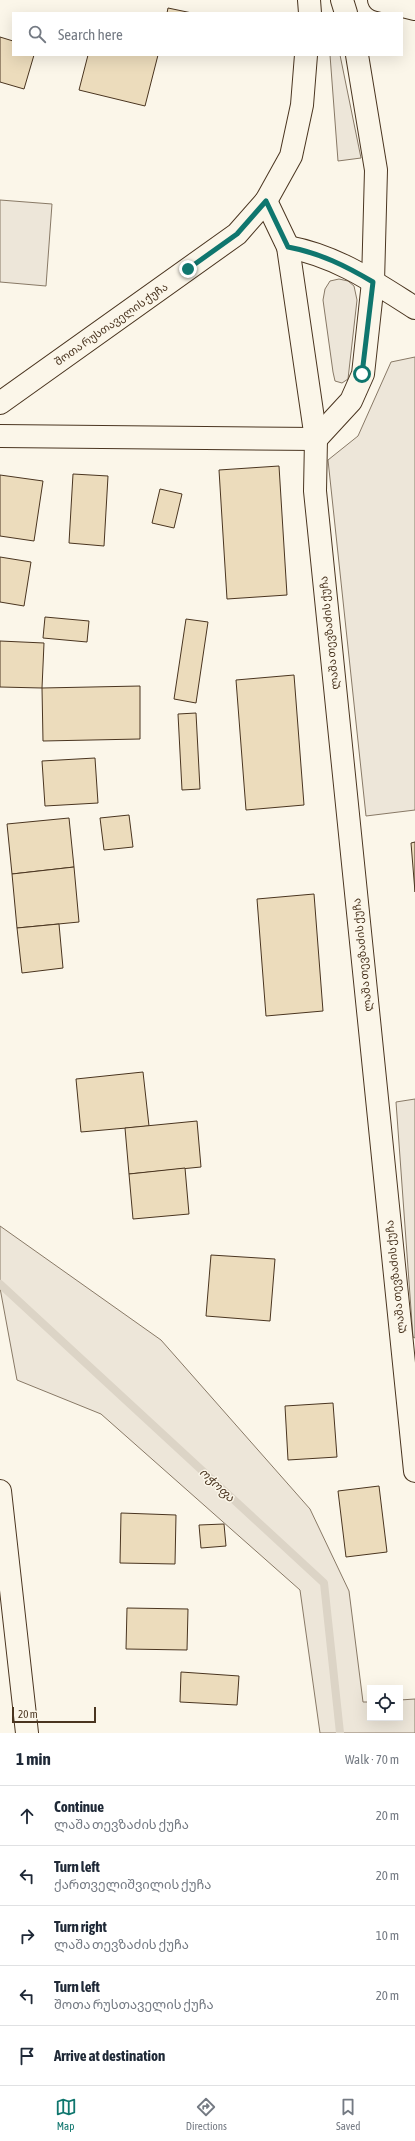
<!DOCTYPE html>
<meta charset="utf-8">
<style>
:root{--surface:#fff;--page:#f2f2f3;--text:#1f2937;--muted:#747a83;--line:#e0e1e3;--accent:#0f766e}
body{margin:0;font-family:"Asap Condensed","Noto Sans Georgian",sans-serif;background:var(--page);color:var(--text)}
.controls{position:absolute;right:12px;bottom:12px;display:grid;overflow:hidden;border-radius:0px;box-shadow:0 4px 16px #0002}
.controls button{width:36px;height:36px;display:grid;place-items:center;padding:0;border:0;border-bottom:1px solid var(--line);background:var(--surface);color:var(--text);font:20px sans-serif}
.scale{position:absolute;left:12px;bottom:10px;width:84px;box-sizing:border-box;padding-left:4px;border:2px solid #4a3520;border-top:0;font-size:11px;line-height:14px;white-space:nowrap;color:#4a3520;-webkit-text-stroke:3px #fbf6e9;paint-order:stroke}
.stop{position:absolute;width:12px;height:12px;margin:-9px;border:3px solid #0f766e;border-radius:50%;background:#fff}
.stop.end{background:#0f766e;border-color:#fff;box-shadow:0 1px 4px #0008}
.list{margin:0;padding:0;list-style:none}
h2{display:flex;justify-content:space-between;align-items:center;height:52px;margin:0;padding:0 16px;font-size:17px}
h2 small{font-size:13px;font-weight:400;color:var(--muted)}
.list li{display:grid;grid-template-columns:26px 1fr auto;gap:12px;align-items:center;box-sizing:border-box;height:60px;padding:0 16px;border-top:1px solid var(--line)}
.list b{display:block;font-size:15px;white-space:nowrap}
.list p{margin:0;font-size:13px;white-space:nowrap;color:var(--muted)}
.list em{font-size:13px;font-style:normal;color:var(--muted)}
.icon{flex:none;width:22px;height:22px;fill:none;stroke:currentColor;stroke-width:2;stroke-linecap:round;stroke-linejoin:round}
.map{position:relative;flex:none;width:415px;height:1733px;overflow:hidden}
.search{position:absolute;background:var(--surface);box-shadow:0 4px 16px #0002;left:12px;right:12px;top:12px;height:44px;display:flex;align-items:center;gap:10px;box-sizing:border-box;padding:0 14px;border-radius:0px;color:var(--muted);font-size:15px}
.sheet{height:352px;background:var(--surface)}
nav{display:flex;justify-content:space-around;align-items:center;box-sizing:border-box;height:56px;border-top:1px solid var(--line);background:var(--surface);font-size:11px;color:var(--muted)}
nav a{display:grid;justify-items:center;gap:2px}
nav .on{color:var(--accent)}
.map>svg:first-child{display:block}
</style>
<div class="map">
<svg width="415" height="1733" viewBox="0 0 415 1733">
<rect width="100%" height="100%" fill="#fbf6e9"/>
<g fill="#ede6d9" stroke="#887966">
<polygon points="330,55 340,55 361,158 338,161"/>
<polygon points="0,200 52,204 46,286 0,282"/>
<polygon points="339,279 348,281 354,286 357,300 348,379 342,383 335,381 333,372 323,300 325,289 330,281"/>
<polygon points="415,357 415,810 366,816 328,460 358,436 391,362"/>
<polygon points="415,1099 415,1338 413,1337 396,1102"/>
<polygon points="0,1226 161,1340 310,1509 349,1591 363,1702 370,1702 370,1718 400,1718 400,1700 415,1699 415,1733 320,1733 300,1590 101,1414 17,1380 0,1288"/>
</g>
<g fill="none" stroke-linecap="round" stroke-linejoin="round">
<polyline stroke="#dcd4c6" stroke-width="8" points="0,1284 324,1583 340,1733"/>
</g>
<g fill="#ecdcbc" stroke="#4a3520">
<polygon points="168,8 192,13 167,13"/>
<polygon points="0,37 13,41 13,55 34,55 24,89 0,82"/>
<polygon points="88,55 158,55 145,106 79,90"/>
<polygon points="279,466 287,595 227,599 219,470"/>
<polygon points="73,474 108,476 104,546 69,543"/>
<polygon points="0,475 43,481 34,541 0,536"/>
<polygon points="160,489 182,494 174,528 152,523"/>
<polygon points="0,557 31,562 24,606 0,602"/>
<polygon points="45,617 89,621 87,642 43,638"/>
<polygon points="186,619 208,622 196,703 174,699"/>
<polygon points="0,641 44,643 42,688 0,687"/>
<polygon points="294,675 304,805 246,810 236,680"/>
<polygon points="140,686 140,739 43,741 42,688"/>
<polygon points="196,713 200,789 182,790 178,714"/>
<polygon points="95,758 98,803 45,806 42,761"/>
<polygon points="129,815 133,847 104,850 100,818"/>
<polygon points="69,818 74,867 12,874 7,824"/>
<polygon points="415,842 415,892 411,843"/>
<polygon points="74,867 79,922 17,928 12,874"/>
<polygon points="314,894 323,1011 266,1016 257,899"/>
<polygon points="59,924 63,968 22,973 17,928"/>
<polygon points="143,1072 149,1126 81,1132 76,1079"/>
<polygon points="197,1121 201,1167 129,1174 125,1128"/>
<polygon points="185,1168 189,1214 133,1219 129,1174"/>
<polygon points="211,1255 275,1259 270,1321 206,1316"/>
<polygon points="333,1403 337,1457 288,1460 285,1406"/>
<polygon points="379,1486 387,1552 346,1557 338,1491"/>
<polygon points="121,1513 176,1515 175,1564 120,1563"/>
<polygon points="224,1524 226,1546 201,1548 199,1525"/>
<polygon points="127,1608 188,1609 187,1650 126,1649"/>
<polygon points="181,1672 239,1676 237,1705 180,1702"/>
</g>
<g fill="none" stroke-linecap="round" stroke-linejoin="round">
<defs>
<g id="minor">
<polyline points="342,0 346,13"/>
<polyline points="266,201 288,247 316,439 315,491 415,1471"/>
<path d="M288,247C337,256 374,282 415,308"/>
<polyline points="0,436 316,439"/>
<polyline points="316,439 351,401 363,374 373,282 376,170 357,55"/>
<polyline points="0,1491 27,1733"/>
</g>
<polyline id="tertiary" points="379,0 415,9"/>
<g id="primary">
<polyline points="309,0 310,13"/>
<polyline points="0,403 237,234 266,201 291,156 302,105 306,55"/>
</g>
</defs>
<use href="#minor" stroke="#4a3520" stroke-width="24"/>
<use href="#tertiary" stroke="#4a3520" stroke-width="24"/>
<use href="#primary" stroke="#4a3520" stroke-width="24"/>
<use href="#minor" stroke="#fbf6e9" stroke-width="22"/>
<use href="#tertiary" stroke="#fbf6e9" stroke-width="22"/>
<use href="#primary" stroke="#fbf6e9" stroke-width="22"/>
</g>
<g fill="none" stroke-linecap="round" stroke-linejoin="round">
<path stroke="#0f766e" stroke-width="5" d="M188,269L237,234L266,201L288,247C320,253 346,266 373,282L362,374"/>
</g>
<g text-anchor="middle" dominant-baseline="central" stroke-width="3" stroke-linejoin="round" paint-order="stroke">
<g font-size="11" fill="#4a3520" stroke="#fbf6e9">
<text transform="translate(111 324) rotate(-35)">შოთა რუსთაველის ქუჩა</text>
<text transform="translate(329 633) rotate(-96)">ლაშა თევზაძის ქუჩა</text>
<text transform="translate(362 955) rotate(-96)">ლაშა თევზაძის ქუჩა</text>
<text transform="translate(395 1277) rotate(-96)">ლაშა თევზაძის ქუჩა</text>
</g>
<g font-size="12" font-style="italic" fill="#4a3520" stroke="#fbf6e9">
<text transform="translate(217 1485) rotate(43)">ოჭოფა</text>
</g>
</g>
</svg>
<div class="controls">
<button><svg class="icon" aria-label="locate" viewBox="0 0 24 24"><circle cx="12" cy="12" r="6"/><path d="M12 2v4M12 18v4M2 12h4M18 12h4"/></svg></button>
</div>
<div class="scale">20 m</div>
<div class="stop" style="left:362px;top:374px"></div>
<div class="stop end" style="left:188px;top:269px"></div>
<div class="search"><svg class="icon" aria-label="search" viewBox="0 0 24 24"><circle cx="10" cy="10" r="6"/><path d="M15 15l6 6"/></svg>Search here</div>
</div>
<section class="sheet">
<h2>1 min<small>Walk · 70 m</small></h2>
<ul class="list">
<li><svg class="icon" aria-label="ahead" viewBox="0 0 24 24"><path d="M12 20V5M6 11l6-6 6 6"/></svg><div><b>Continue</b><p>ლაშა თევზაძის ქუჩა</p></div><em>20 m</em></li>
<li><svg class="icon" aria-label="left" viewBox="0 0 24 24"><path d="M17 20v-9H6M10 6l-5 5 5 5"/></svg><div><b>Turn left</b><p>ქართველიშვილის ქუჩა</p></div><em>20 m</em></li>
<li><svg class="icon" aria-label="right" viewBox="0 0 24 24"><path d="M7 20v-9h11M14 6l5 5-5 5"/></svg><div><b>Turn right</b><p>ლაშა თევზაძის ქუჩა</p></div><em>10 m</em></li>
<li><svg class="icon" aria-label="left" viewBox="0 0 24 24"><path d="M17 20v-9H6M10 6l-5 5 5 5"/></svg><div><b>Turn left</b><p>შოთა რუსთაველის ქუჩა</p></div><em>20 m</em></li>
<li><svg class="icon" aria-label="arrive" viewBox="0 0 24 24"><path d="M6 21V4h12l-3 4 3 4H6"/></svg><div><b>Arrive at destination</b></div></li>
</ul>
</section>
<nav>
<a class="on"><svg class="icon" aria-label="map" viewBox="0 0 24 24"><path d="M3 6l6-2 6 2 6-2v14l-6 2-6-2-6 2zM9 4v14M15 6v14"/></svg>Map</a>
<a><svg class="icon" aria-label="directions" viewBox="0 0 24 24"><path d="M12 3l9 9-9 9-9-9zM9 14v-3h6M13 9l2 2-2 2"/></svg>Directions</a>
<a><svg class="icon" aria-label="saved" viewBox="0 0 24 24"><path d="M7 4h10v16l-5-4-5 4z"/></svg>Saved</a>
</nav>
